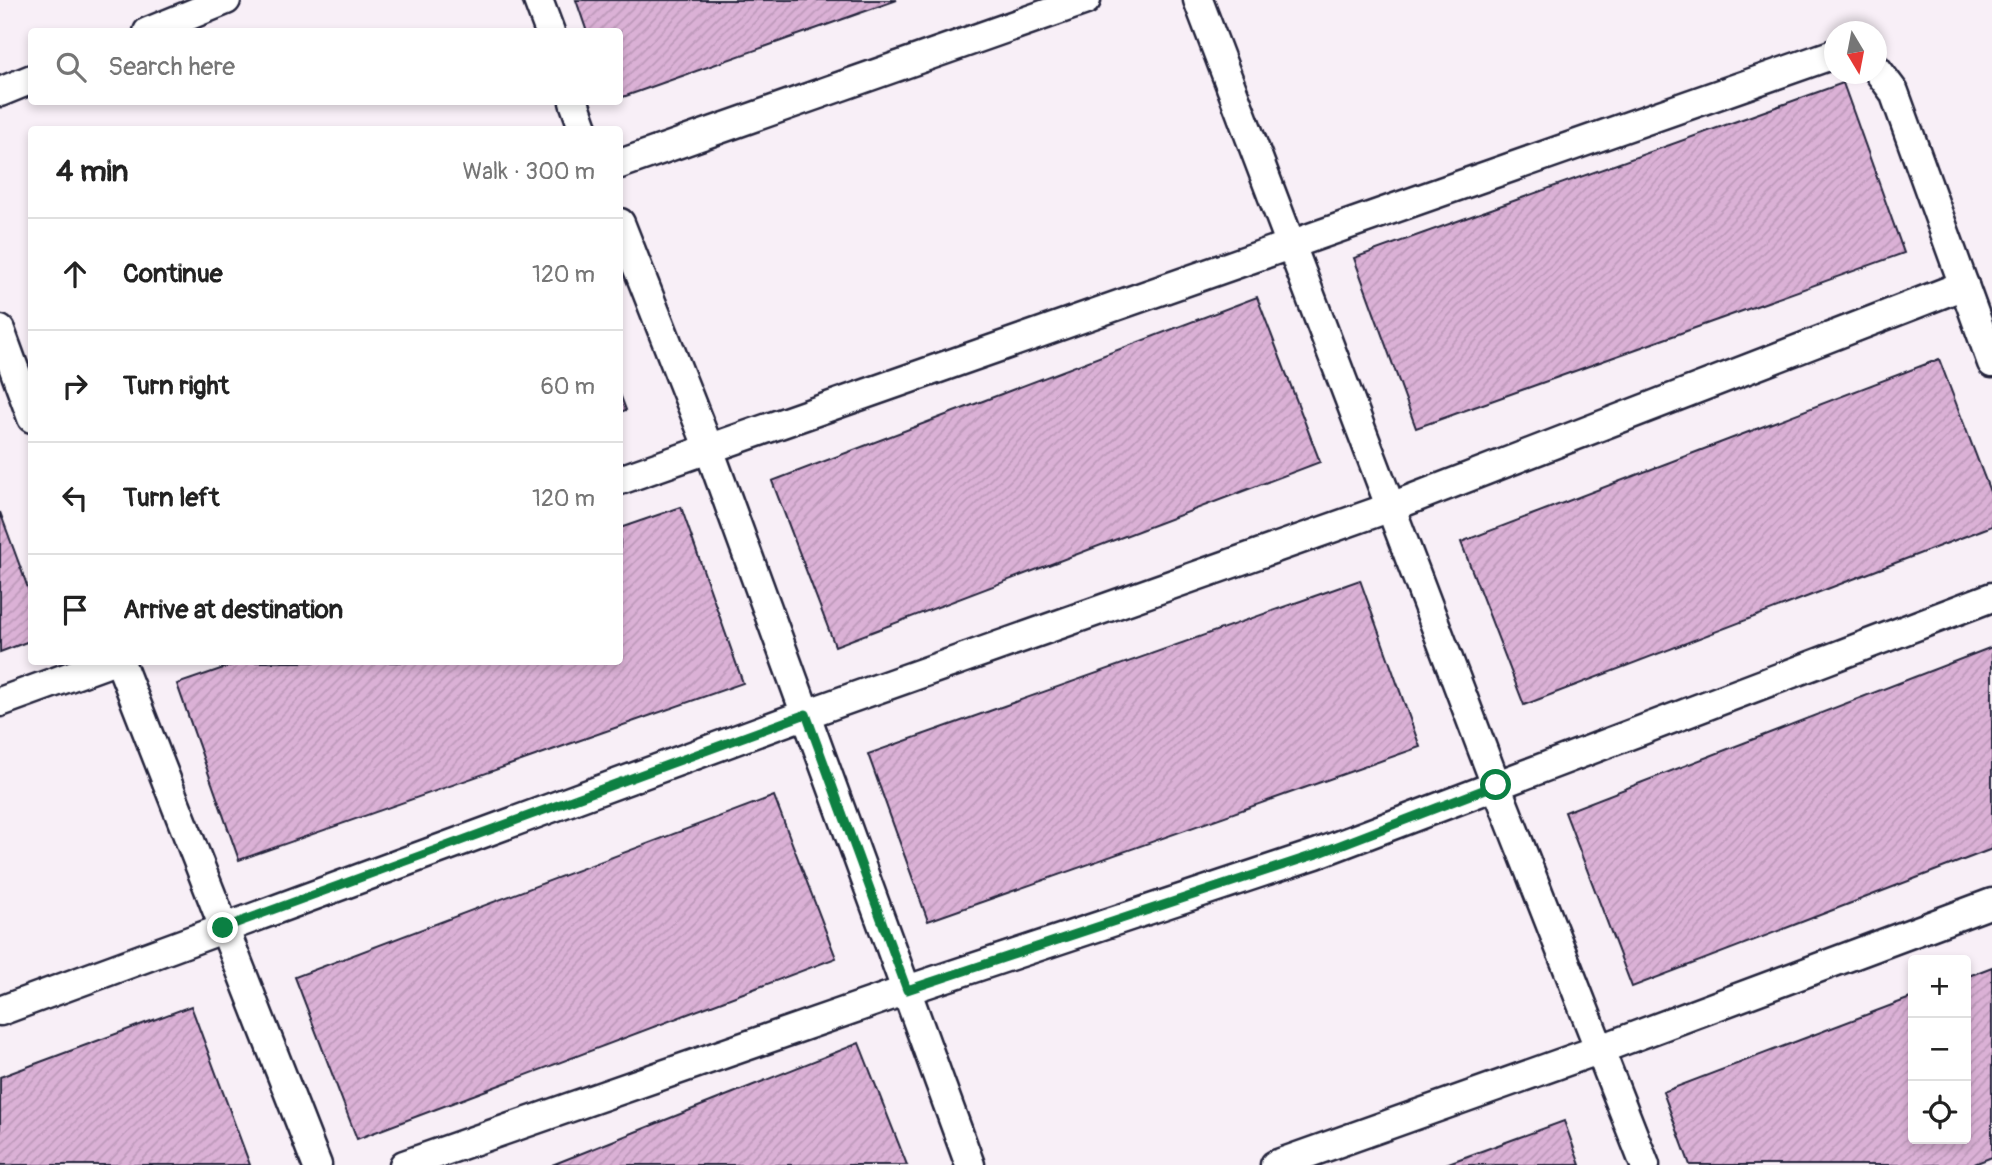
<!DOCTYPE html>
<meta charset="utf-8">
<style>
:root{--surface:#fff;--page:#f6f6f6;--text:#222;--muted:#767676;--line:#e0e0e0}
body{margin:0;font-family:Pangolin,sans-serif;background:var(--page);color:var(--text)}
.controls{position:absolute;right:21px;bottom:21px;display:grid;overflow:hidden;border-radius:7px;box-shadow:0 4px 10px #0003}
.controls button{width:63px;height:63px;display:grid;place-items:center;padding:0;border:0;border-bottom:2px solid var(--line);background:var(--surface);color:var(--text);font:35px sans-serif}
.compass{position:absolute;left:1824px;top:21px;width:63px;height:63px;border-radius:50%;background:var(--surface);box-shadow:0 4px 10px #0003;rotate:170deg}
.stop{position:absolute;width:21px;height:21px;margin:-16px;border:5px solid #0b8043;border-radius:50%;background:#fff}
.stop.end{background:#0b8043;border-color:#fff;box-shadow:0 2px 7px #0008}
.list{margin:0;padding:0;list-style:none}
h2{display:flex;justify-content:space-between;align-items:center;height:91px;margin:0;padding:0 28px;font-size:30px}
h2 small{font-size:23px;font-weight:400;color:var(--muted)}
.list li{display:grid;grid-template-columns:46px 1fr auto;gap:21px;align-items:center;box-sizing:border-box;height:112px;padding:0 28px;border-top:2px solid var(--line)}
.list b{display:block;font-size:26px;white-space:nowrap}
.list em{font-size:23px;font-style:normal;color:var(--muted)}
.icon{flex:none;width:38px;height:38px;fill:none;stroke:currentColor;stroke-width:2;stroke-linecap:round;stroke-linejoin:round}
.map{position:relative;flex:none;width:1992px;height:1165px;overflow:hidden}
.search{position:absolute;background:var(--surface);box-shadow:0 4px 10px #0003;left:28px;top:28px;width:595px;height:77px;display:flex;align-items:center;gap:18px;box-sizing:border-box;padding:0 24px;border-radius:7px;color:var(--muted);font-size:26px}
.panel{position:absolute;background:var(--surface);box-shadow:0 4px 10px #0003;left:28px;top:126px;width:595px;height:539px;border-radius:7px}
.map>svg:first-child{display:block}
</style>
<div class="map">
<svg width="1992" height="1165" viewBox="0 0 1992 1165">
<defs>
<pattern id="building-hatch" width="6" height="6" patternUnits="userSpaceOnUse" patternTransform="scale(1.75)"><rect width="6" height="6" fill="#dbb1d6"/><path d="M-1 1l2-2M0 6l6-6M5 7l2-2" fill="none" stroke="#bc98b9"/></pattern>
</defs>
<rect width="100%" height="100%" fill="#f8eff7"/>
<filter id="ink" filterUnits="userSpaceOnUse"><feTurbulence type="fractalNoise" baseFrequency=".0143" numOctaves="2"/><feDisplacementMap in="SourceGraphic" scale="14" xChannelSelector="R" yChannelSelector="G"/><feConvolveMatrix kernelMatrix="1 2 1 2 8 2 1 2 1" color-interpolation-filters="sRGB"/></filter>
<g filter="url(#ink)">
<g fill="url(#building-hatch)" stroke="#22223b" stroke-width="2">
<polygon points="576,0 897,0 620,98 620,32 587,32"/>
<polygon points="1843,83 1904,253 1416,428 1354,258"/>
<polygon points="1257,297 1320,462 835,646 772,481"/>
<polygon points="1939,359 1992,497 1992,526 1524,705 1461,542"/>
<polygon points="620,394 626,410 620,412"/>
<polygon points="681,507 743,683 239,860 177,684 241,662 620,662 620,528"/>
<polygon points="0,512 32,599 32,640 0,652"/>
<polygon points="1360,580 1420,747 928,921 868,754"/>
<polygon points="1992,647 1992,849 1632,987 1565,812"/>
<polygon points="774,796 836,958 357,1139 295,977"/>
<polygon points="1992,967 1992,1157 1972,1165 1690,1165 1663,1092 1913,997 1913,1139 1966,1139 1966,977"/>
<polygon points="191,1006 250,1165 0,1165 0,1077"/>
<polygon points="859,1043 907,1165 552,1165"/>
<polygon points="1564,1121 1580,1165 1443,1165"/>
</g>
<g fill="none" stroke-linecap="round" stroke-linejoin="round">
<defs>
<g id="minor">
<polyline points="538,0 550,32"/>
<polyline points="1198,0 1496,785 1645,1165"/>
<polyline points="148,32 226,0"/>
<polyline points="1876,68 1894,92 1992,363"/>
<polyline points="0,92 32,79"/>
<polyline points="574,102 584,130"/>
<polyline points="620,164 1086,0"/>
<polyline points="620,223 709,449 970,1165"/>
<polyline points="0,330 32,418"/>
<polyline points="620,480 1834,54"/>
<polyline points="120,662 317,1165"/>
<polyline points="0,702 110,662"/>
<polyline points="0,1011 806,714 1391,507 1964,285"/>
<polyline points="404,1165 907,990 1316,854 1992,597"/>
<polyline points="1275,1165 1598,1050 1992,903"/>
</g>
</defs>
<use href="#minor" stroke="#22223b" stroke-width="33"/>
<use href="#minor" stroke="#fff" stroke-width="28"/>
</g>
</g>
<g fill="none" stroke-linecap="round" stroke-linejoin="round" filter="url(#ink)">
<polyline stroke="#0b8043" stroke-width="9" points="223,928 806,714 907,990 1317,854 1496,785"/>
</g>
</svg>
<div class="controls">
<button>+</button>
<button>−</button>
<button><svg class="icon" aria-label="locate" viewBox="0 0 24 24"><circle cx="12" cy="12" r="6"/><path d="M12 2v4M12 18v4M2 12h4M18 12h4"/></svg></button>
</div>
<svg class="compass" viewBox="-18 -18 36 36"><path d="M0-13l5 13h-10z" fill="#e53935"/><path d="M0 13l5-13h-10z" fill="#767676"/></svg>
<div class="stop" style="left:1496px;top:785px"></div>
<div class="stop end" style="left:223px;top:928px"></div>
<div class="search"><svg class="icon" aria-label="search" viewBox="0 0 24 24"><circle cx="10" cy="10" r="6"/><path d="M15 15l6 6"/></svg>Search here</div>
<section class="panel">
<h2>4 min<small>Walk · 300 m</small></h2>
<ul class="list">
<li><svg class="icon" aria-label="ahead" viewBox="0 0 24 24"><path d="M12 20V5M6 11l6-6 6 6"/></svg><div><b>Continue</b></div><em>120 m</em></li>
<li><svg class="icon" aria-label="right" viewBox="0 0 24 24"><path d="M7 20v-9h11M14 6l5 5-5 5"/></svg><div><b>Turn right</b></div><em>60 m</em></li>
<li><svg class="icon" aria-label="left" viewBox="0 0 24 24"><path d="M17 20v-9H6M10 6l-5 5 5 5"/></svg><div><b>Turn left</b></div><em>120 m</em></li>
<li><svg class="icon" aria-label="arrive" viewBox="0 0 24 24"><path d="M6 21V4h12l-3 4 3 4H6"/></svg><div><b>Arrive at destination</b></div></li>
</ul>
</section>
</div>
